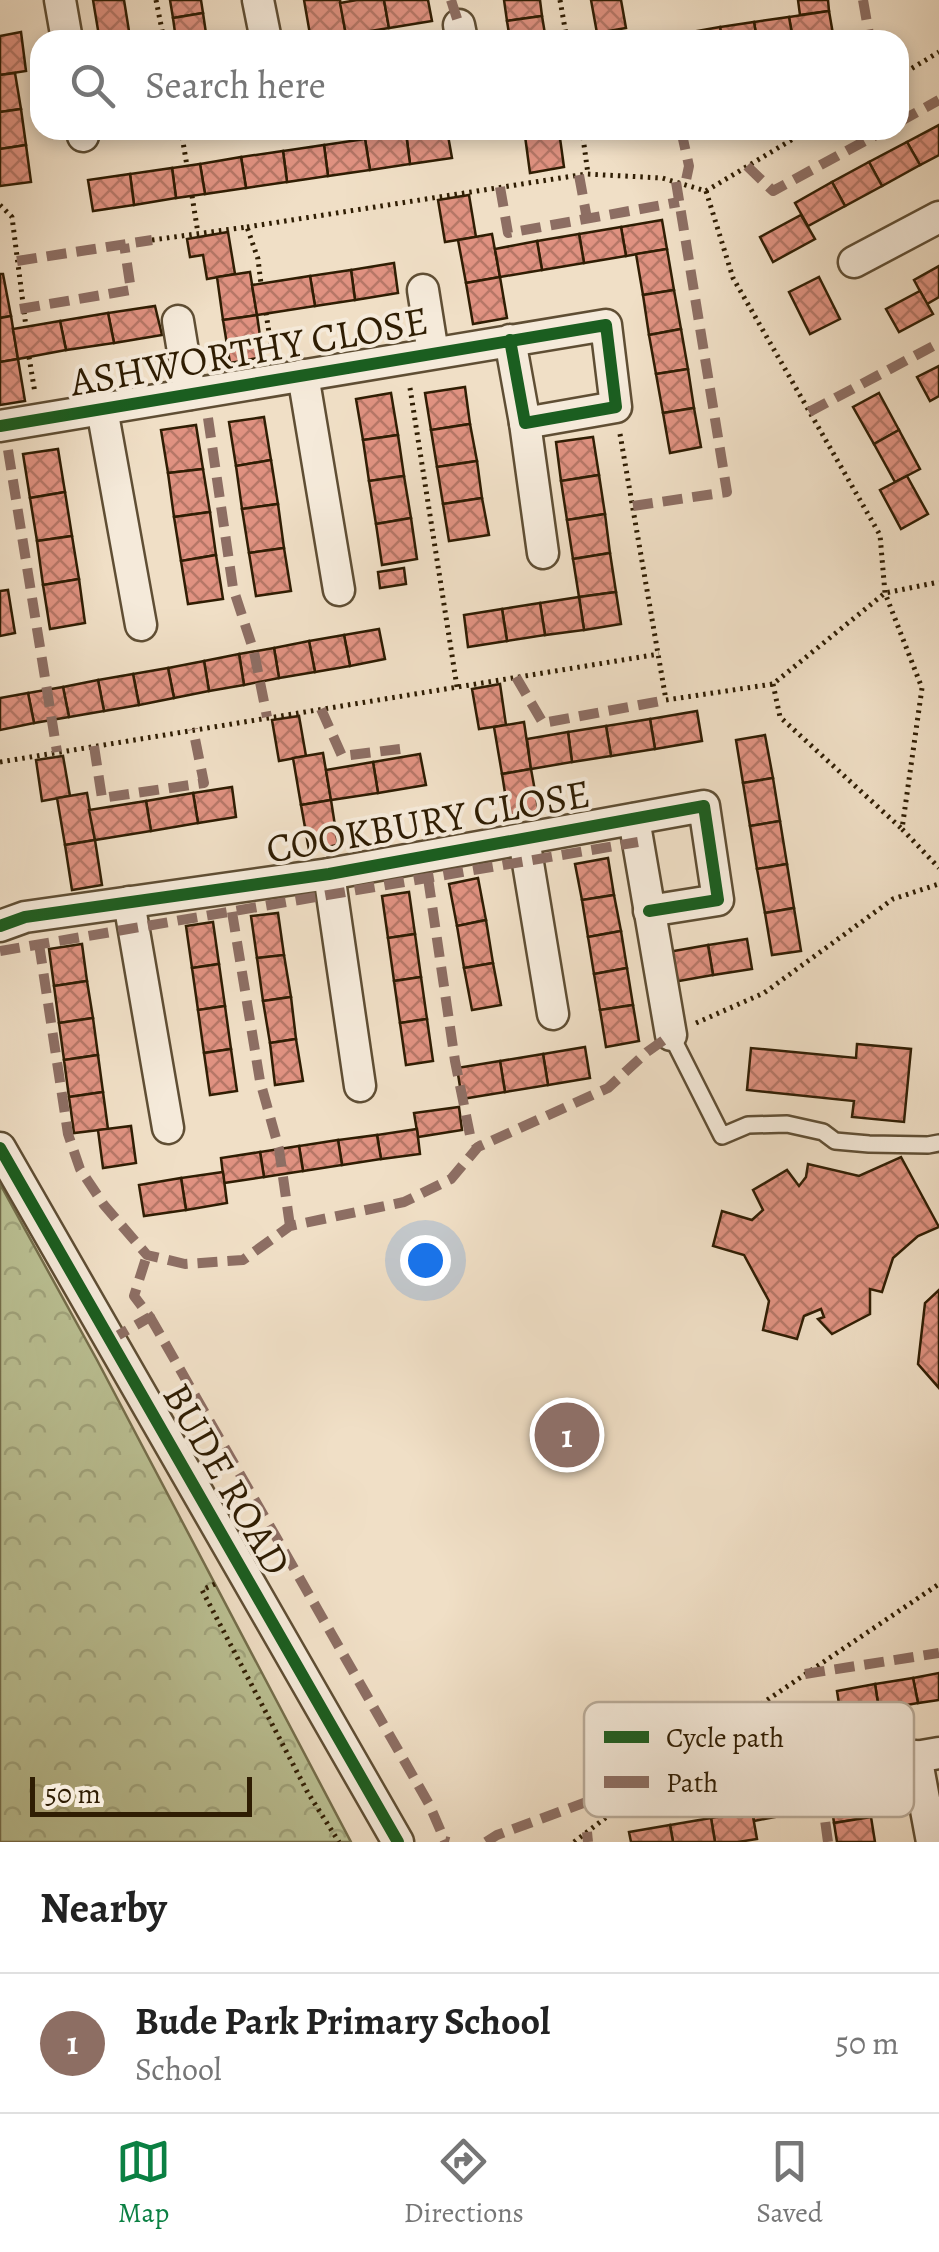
<!DOCTYPE html>
<style>
:root{--surface:#fff;--page:#f2f2f2;--text:#222;--muted:#767676;--line:#e0e0e0;--accent:#0b8043}
body{margin:0;font-family:Alegreya,serif;background:var(--page);color:var(--text)}
.scale{position:absolute;left:30px;bottom:25px;width:222px;box-sizing:border-box;padding-left:10px;border:5px solid #2f1d03;border-top:0;font-size:28px;line-height:35px;white-space:nowrap;color:#2f1d03;-webkit-text-stroke:8px #f5eada;paint-order:stroke}
.you{position:absolute;left:425px;top:1260px;width:35px;height:35px;margin:-25px;border:8px solid #fff;border-radius:50%;background:#1a73e8;box-shadow:0 0 0 15px #1a73e833}
.badge{display:grid;place-items:center;width:65px;height:65px;border-radius:50%;background:var(--accent);color:#fff;font-size:32px;font-weight:700}
.pin{position:absolute;translate:-50% -50%;border:5px solid #fff;box-shadow:0 2px 10px #0006}
.list{margin:0;padding:0;list-style:none}
h2{display:flex;justify-content:space-between;align-items:center;height:130px;margin:0;padding:0 40px;font-size:42px}
h2 small{font-size:32px;font-weight:400;color:var(--muted)}
.list li{display:grid;grid-template-columns:65px 1fr auto;gap:30px;align-items:center;box-sizing:border-box;height:140px;padding:0 40px;border-top:2px solid var(--line)}
.list b{display:block;font-size:38px;white-space:nowrap}
.list p{margin:0;font-size:32px;white-space:nowrap;color:var(--muted)}
.list em{font-size:32px;font-style:normal;color:var(--muted)}
.icon{flex:none;width:55px;height:55px;fill:none;stroke:currentColor;stroke-width:2;stroke-linecap:round;stroke-linejoin:round}
.map{position:relative;flex:none;width:939px;height:1842px;overflow:hidden}
.search{position:absolute;background:var(--surface);box-shadow:0 5px 15px #0003;left:30px;right:30px;top:30px;height:110px;display:flex;align-items:center;gap:25px;box-sizing:border-box;padding:0 35px;border-radius:30px;color:var(--muted);font-size:38px}
.sheet{height:270px;background:var(--surface)}
nav{display:flex;justify-content:space-around;align-items:center;box-sizing:border-box;height:140px;border-top:2px solid var(--line);background:var(--surface);font-size:28px;color:var(--muted)}
nav a{display:grid;justify-items:center;gap:5px}
nav .on{color:var(--accent)}
.map>svg:first-child{display:block}
</style>
<div class="map">
<svg width="939" height="1842" viewBox="0 0 939 1842">
<defs>
<pattern id="forest-crowns" width="20" height="18" patternUnits="userSpaceOnUse" patternTransform="scale(2.5)"><rect width="20" height="18" fill="#bbc194"/><path d="M2 6a3 3 0 1 1 6 0M12 15a3 3 0 1 1 6 0" fill="none" stroke="#a1a57e"/></pattern>
<pattern id="building-cross-hatch" width="8" height="8" patternUnits="userSpaceOnUse" patternTransform="scale(2.5)"><rect width="8" height="8" fill="#e09281"/><path d="M0 0l8 8M0 8l8-8" fill="none" stroke="#b67767"/></pattern>
</defs>
<rect width="100%" height="100%" fill="#f0dfc6"/>
<filter id="stains"><feTurbulence type="fractalNoise" baseFrequency=".002" numOctaves="4"/><feColorMatrix values="0 0 0 0 .2 0 0 0 0 .09 0 0 0 0 .02 0 0 0 .5 -.17"/></filter>
<radialGradient id="worn" r=".72"><stop offset=".6" stop-color="#630" stop-opacity="0"/><stop offset="1" stop-color="#630" stop-opacity=".3"/></radialGradient>
<polygon fill="url(#forest-crowns)" stroke="#756f4c" stroke-width="2.5" points="0,1184 97,1360 351,1842 0,1842"/>
<g fill="url(#building-cross-hatch)" stroke="#2f1d03" stroke-width="2.5">
<polygon points="93,0 124,0 129,31 99,36"/>
<polygon points="170,0 201,0 203,13 173,18"/>
<polygon points="304,0 340,0 346,35 311,40"/>
<polygon points="357,0 384,0 389,28 346,35 340,3"/>
<polygon points="384,0 428,0 432,21 389,28"/>
<polygon points="504,0 540,0 542,16 507,21"/>
<polygon points="591,0 621,0 626,28 597,33"/>
<polygon points="798,0 828,0 829,11 800,15"/>
<polygon points="829,11 834,40 793,40 789,17"/>
<polygon points="203,13 207,40 176,40 173,18"/>
<polygon points="542,16 546,40 510,40 507,21"/>
<polygon points="789,17 793,40 757,40 754,22"/>
<polygon points="754,22 757,40 722,40 720,27"/>
<polygon points="720,27 722,40 680,40 680,34"/>
<polygon points="21,32 26,71 0,75 0,36"/>
<polygon points="15,73 21,109 0,112 0,75"/>
<polygon points="21,109 26,145 0,149 0,112"/>
<polygon points="939,125 939,155 920,165 907,142"/>
<polygon points="428,130 447,130 452,158 410,164 406,133"/>
<polygon points="559,131 564,167 530,173 525,136"/>
<polygon points="406,133 410,164 370,170 365,139"/>
<polygon points="365,139 370,170 328,176 324,145"/>
<polygon points="907,142 920,165 882,186 869,162"/>
<polygon points="26,145 31,182 0,186 0,149"/>
<polygon points="324,145 328,176 287,182 283,151"/>
<polygon points="283,151 287,182 246,188 241,157"/>
<polygon points="241,157 246,188 205,194 200,164"/>
<polygon points="869,162 882,186 845,206 832,182"/>
<polygon points="200,164 205,194 176,198 172,168"/>
<polygon points="172,168 176,198 134,205 130,174"/>
<polygon points="130,174 134,205 93,211 88,180"/>
<polygon points="832,182 845,206 808,226 795,203"/>
<polygon points="469,195 476,237 445,242 438,200"/>
<polygon points="801,215 815,239 773,262 760,237"/>
<polygon points="662,220 667,249 626,256 621,227"/>
<polygon points="621,227 626,256 584,263 579,234"/>
<polygon points="228,232 235,274 207,279 203,255 190,257 187,239"/>
<polygon points="492,234 500,277 466,283 458,240"/>
<polygon points="579,234 584,263 542,270 537,241"/>
<polygon points="537,241 542,270 500,277 495,249"/>
<polygon points="667,249 674,290 643,295 636,254"/>
<polygon points="394,263 398,293 355,300 351,270"/>
<polygon points="939,266 939,297 927,304 914,280"/>
<polygon points="351,270 355,300 315,306 310,276"/>
<polygon points="250,272 257,315 223,320 217,277"/>
<polygon points="0,274 3,274 11,316 0,318"/>
<polygon points="310,276 315,306 257,315 252,285"/>
<polygon points="500,277 507,318 473,324 466,283"/>
<polygon points="819,277 840,319 810,334 789,292"/>
<polygon points="674,290 681,329 649,335 643,295"/>
<polygon points="920,291 933,314 899,332 886,309"/>
<polygon points="155,306 162,335 114,343 108,313"/>
<polygon points="108,313 114,343 66,350 60,321"/>
<polygon points="257,315 263,357 230,363 223,320"/>
<polygon points="11,316 18,359 0,362 0,318"/>
<polygon points="60,321 66,350 18,359 13,329"/>
<polygon points="681,329 688,369 656,374 649,335"/>
<polygon points="18,359 25,401 0,405 0,362"/>
<polygon points="939,366 939,396 930,401 917,377"/>
<polygon points="688,369 694,408 663,413 656,374"/>
<polygon points="465,387 470,424 431,430 425,393"/>
<polygon points="391,393 398,435 363,440 356,399"/>
<polygon points="879,393 899,430 874,444 853,407"/>
<polygon points="694,408 701,447 670,453 663,413"/>
<polygon points="264,417 271,460 236,466 229,422"/>
<polygon points="470,424 477,461 437,467 431,430"/>
<polygon points="196,425 203,469 168,473 161,430"/>
<polygon points="899,430 920,469 895,482 874,444"/>
<polygon points="398,435 404,476 369,481 363,440"/>
<polygon points="593,437 599,475 561,481 556,442"/>
<polygon points="58,449 65,492 30,498 23,454"/>
<polygon points="271,460 278,504 242,509 236,466"/>
<polygon points="477,461 482,498 443,504 437,467"/>
<polygon points="203,469 210,512 174,517 168,473"/>
<polygon points="599,475 605,514 567,520 561,481"/>
<polygon points="404,476 411,518 376,524 369,481"/>
<polygon points="907,476 928,514 901,529 880,490"/>
<polygon points="65,492 72,536 37,541 30,498"/>
<polygon points="482,498 489,535 449,541 443,504"/>
<polygon points="278,504 284,548 249,553 242,509"/>
<polygon points="210,512 216,555 181,561 174,517"/>
<polygon points="605,514 610,553 573,559 567,520"/>
<polygon points="411,518 417,559 382,565 376,524"/>
<polygon points="72,536 79,579 43,585 37,541"/>
<polygon points="284,548 291,591 256,596 249,553"/>
<polygon points="610,553 616,592 579,597 573,559"/>
<polygon points="216,555 223,599 188,604 181,561"/>
<polygon points="404,568 406,584 380,588 378,572"/>
<polygon points="79,579 85,623 50,629 43,585"/>
<polygon points="8,590 15,633 0,636 0,591"/>
<polygon points="616,592 621,624 584,630 579,597"/>
<polygon points="579,597 584,630 545,635 540,603"/>
<polygon points="540,603 545,635 507,641 502,609"/>
<polygon points="502,609 507,641 468,647 464,615"/>
<polygon points="379,629 385,659 350,666 344,635"/>
<polygon points="344,635 350,666 315,672 309,641"/>
<polygon points="309,641 315,672 279,678 274,648"/>
<polygon points="274,648 279,678 244,685 239,654"/>
<polygon points="239,654 244,685 209,691 204,661"/>
<polygon points="204,661 209,691 174,698 168,668"/>
<polygon points="168,668 174,698 139,705 133,674"/>
<polygon points="133,674 139,705 104,711 98,680"/>
<polygon points="98,680 104,711 69,717 63,687"/>
<polygon points="500,684 506,725 479,729 472,689"/>
<polygon points="63,687 69,717 34,723 28,693"/>
<polygon points="28,693 34,723 0,730 0,698"/>
<polygon points="697,711 702,741 655,749 650,719"/>
<polygon points="299,716 306,756 279,761 272,720"/>
<polygon points="650,719 655,749 611,756 606,726"/>
<polygon points="524,722 531,769 502,774 494,727"/>
<polygon points="606,726 611,756 572,762 568,732"/>
<polygon points="568,732 572,762 531,769 527,739"/>
<polygon points="765,735 773,778 743,783 736,740"/>
<polygon points="323,753 331,800 301,805 293,758"/>
<polygon points="420,754 426,785 378,793 373,762"/>
<polygon points="63,756 70,796 42,801 36,760"/>
<polygon points="373,762 378,793 331,800 326,770"/>
<polygon points="531,769 539,813 509,818 502,774"/>
<polygon points="773,778 780,821 750,826 743,783"/>
<polygon points="232,787 236,817 198,823 193,793"/>
<polygon points="87,793 95,840 65,845 57,798"/>
<polygon points="193,793 198,823 151,831 146,801"/>
<polygon points="331,800 338,845 309,850 301,805"/>
<polygon points="146,801 151,831 95,840 89,810"/>
<polygon points="780,821 787,864 757,869 750,826"/>
<polygon points="95,840 102,885 72,890 65,845"/>
<polygon points="608,858 614,895 582,900 575,864"/>
<polygon points="787,864 794,908 765,913 757,869"/>
<polygon points="478,878 486,920 457,926 449,884"/>
<polygon points="409,892 415,934 388,938 382,896"/>
<polygon points="614,895 621,931 588,937 582,900"/>
<polygon points="794,908 801,951 772,955 765,913"/>
<polygon points="278,913 284,955 257,958 251,916"/>
<polygon points="486,920 493,963 464,968 457,926"/>
<polygon points="213,922 219,964 192,968 186,926"/>
<polygon points="621,931 627,968 594,974 588,937"/>
<polygon points="415,934 421,977 394,981 388,938"/>
<polygon points="747,939 752,969 713,975 708,945"/>
<polygon points="82,944 87,981 54,986 49,949"/>
<polygon points="708,945 713,975 673,982 668,952"/>
<polygon points="284,955 291,997 263,1001 257,958"/>
<polygon points="493,963 501,1005 472,1010 464,968"/>
<polygon points="219,964 225,1006 198,1010 192,968"/>
<polygon points="627,968 633,1005 600,1010 594,974"/>
<polygon points="421,977 427,1019 400,1023 394,981"/>
<polygon points="87,981 93,1018 59,1023 54,986"/>
<polygon points="291,997 296,1039 270,1043 263,1001"/>
<polygon points="633,1005 639,1041 606,1047 600,1010"/>
<polygon points="225,1006 231,1049 204,1053 198,1010"/>
<polygon points="93,1018 98,1055 64,1060 59,1023"/>
<polygon points="427,1019 433,1061 406,1065 400,1023"/>
<polygon points="296,1039 303,1081 275,1085 270,1043"/>
<polygon points="857,1044 911,1049 904,1122 852,1117 854,1101 747,1090 751,1048 856,1058"/>
<polygon points="585,1047 590,1078 548,1085 543,1054"/>
<polygon points="231,1049 237,1091 210,1095 204,1053"/>
<polygon points="543,1054 548,1085 505,1092 500,1061"/>
<polygon points="98,1055 103,1092 69,1097 64,1060"/>
<polygon points="500,1061 505,1092 462,1099 457,1068"/>
<polygon points="103,1092 108,1129 74,1133 69,1097"/>
<polygon points="459,1107 462,1130 418,1137 414,1113"/>
<polygon points="131,1126 136,1163 103,1168 98,1130"/>
<polygon points="417,1129 420,1154 381,1159 377,1135"/>
<polygon points="377,1135 381,1159 342,1165 338,1140"/>
<polygon points="338,1140 342,1165 303,1171 299,1146"/>
<polygon points="299,1146 303,1171 264,1177 260,1152"/>
<polygon points="260,1152 264,1177 224,1183 221,1158"/>
<polygon points="901,1157 939,1227 918,1236 893,1258 882,1292 870,1289 870,1314 832,1334 818,1319 824,1317 821,1309 804,1316 797,1339 763,1330 769,1301 744,1255 713,1246 722,1211 752,1220 763,1210 753,1190 787,1170 799,1186 806,1177 808,1164 859,1176"/>
<polygon points="223,1172 227,1203 186,1210 181,1178"/>
<polygon points="181,1178 186,1210 144,1216 139,1185"/>
<polygon points="939,1290 939,1388 918,1364 925,1303"/>
<polygon points="939,1673 939,1700 918,1703 913,1678"/>
<polygon points="913,1678 918,1703 879,1710 875,1684"/>
<polygon points="875,1684 879,1710 841,1717 837,1691"/>
<polygon points="865,1781 871,1817 834,1823 829,1786"/>
<polygon points="797,1789 801,1812 754,1821 750,1798"/>
<polygon points="752,1811 757,1839 738,1842 715,1842 711,1818"/>
<polygon points="871,1817 875,1842 837,1842 834,1823"/>
<polygon points="711,1818 715,1842 673,1842 670,1825"/>
<polygon points="670,1825 673,1842 631,1842 629,1832"/>
</g>
<g fill="none" stroke-linecap="round" stroke-linejoin="round">
<defs>
<polyline id="service" points="671,1035 722,1136 748,1125 787,1124 823,1132 835,1141 869,1144 928,1145 939,1143"/>
<g id="minor">
<polyline points="60,0 67,40"/>
<polyline points="258,0 266,40"/>
<polyline points="459,25 462,40"/>
<polyline points="82,130 83,136"/>
<polyline points="854,262 939,217"/>
<polyline points="423,290 433,353"/>
<polyline points="178,321 190,394"/>
<polyline points="303,375 339,590"/>
<polyline points="102,409 141,625"/>
<polyline points="525,423 543,553"/>
<polyline points="0,426 606,325 616,407 525,423 510,340"/>
<polyline points="634,819 671,1035"/>
<polyline points="524,839 553,1014"/>
<polyline points="329,874 360,1086"/>
<polyline points="129,902 168,1128"/>
<polyline points="0,926 25,917 329,874 704,806 718,900 649,911"/>
<polyline points="0,1148 398,1842"/>
<polyline points="916,1756 932,1842"/>
<polyline points="881,1763 939,1753"/>
</g>
</defs>
<use href="#service" stroke="#5f4e34" stroke-width="20"/>
<use href="#minor" stroke="#5f4e34" stroke-width="35"/>
<g stroke="#2f1d03" stroke-width="5" stroke-dasharray="2.5 5" stroke-linecap="butt">
<polyline points="156,0 164,40"/>
<polyline points="560,0 567,40"/>
<polyline points="899,76 939,52"/>
<polyline points="181,130 187,166"/>
<polyline points="582,130 588,174"/>
<polyline points="706,191 733,278 880,535 885,593 922,688 902,829 939,868"/>
<polyline points="192,196 198,233"/>
<polyline points="0,205 12,217 26,327"/>
<polyline points="247,227 586,174 662,178 706,191 808,130"/>
<polyline points="152,240 247,227 258,259 261,284"/>
<polyline points="266,313 272,352"/>
<polyline points="29,357 35,393"/>
<polyline points="410,388 457,687"/>
<polyline points="620,434 666,700 773,684 885,593 939,582"/>
<polyline points="773,684 780,717 902,829"/>
<polyline points="0,762 659,654"/>
<polyline points="696,1023 764,993 893,899 939,884"/>
<polyline points="215,1584 202,1590 308,1793 339,1842"/>
<polyline points="574,1842 699,1746 939,1584"/>
</g>
<use href="#service" stroke="#f5eada" stroke-width="15"/>
<use href="#minor" stroke="#f5eada" stroke-width="30"/>
<g stroke="#8d6e63" stroke-width="10" stroke-dasharray="20 10" stroke-linecap="butt">
<polyline points="451,0 459,25"/>
<polyline points="863,0 870,40"/>
<polyline points="899,122 939,100"/>
<polyline points="681,130 689,166 685,185"/>
<polyline points="747,166 773,191 885,130"/>
<polyline points="579,175 587,219"/>
<polyline points="500,187 508,233 679,202"/>
<polyline points="17,261 152,240"/>
<polyline points="20,309 131,290 124,244"/>
<polyline points="809,412 939,343"/>
<polyline points="208,418 233,588 254,652 267,717"/>
<polyline points="8,450 57,752"/>
<polyline points="633,506 727,492 676,182"/>
<polyline points="516,677 543,723 666,700"/>
<polyline points="321,709 342,756 408,748"/>
<polyline points="94,746 102,798 204,783 193,729"/>
<polyline points="428,878 455,1061 470,1135 478,1147"/>
<polyline points="232,912 260,1081 279,1149 290,1226"/>
<polyline points="39,944 68,1134 80,1169 104,1205 147,1255 185,1264 243,1260 290,1226 404,1202 451,1179 478,1147 608,1088 647,1052 671,1035"/>
<polyline points="0,951 638,842"/>
<polyline points="150,1317 429,1804 445,1841 449,1842"/>
<polyline points="110,1340 150,1317 134,1296 147,1255"/>
<polyline points="805,1674 939,1653"/>
<polyline points="641,1790 817,1761 828,1842"/>
<polyline points="587,1832 588,1842"/>
<polyline points="486,1842 497,1835 589,1801 617,1809"/>
</g>
<defs>
<g id="cycleway">
<polyline points="0,426 606,325 616,407 525,423 510,340"/>
<polyline points="0,926 25,917 329,874 704,806 718,900 649,911"/>
<polyline points="0,1148 398,1842"/>
</g>
</defs>
<use href="#cycleway" stroke="#f5eada" stroke-width="19"/>
<use href="#cycleway" stroke="#1b5e20" stroke-width="12"/>
</g>
<g text-anchor="middle" dominant-baseline="central" stroke-width="8" stroke-linejoin="round" paint-order="stroke">
<g font-size="40" fill="#2f1d03" stroke="#f5eada">
<text transform="translate(249 351) rotate(-10)">ASHWORTHY CLOSE</text>
<text transform="translate(428 821) rotate(-10)">COOKBURY CLOSE</text>
<text transform="translate(227 1479) rotate(60)">BUDE ROAD</text>
</g>
</g>
<rect x="584" y="1702" width="330" height="115" rx="15" fill="#f5eada" stroke="#baac9a" stroke-width="2.5"/>
<rect x="604" y="1731" width="45" height="12" fill="#1b5e20"/>
<rect x="604" y="1776" width="45" height="12" fill="#8d6e63"/>
<g font-size="28" fill="#2f1d03">
<text x="666" y="1747">Cycle path</text>
<text x="666" y="1792">Path</text>
</g>
<rect width="100%" height="100%" filter="url(#stains)"/>
<rect width="100%" height="100%" fill="url(#worn)"/>
</svg>
<div class="scale">50 m</div>
<div class="you"></div>
<div class="pin badge" style="left:567px;top:1435px;background:#8d6e63">1</div>
<div class="search"><svg class="icon" aria-label="search" viewBox="0 0 24 24"><circle cx="10" cy="10" r="6"/><path d="M15 15l6 6"/></svg>Search here</div>
</div>
<section class="sheet">
<h2>Nearby<small></small></h2>
<ul class="list">
<li><span class="badge" style="background:#8d6e63">1</span><div><b>Bude Park Primary School</b><p>School</p></div><em>50 m</em></li>
</ul>
</section>
<nav>
<a class="on"><svg class="icon" aria-label="map" viewBox="0 0 24 24"><path d="M3 6l6-2 6 2 6-2v14l-6 2-6-2-6 2zM9 4v14M15 6v14"/></svg>Map</a>
<a><svg class="icon" aria-label="directions" viewBox="0 0 24 24"><path d="M12 3l9 9-9 9-9-9zM9 14v-3h6M13 9l2 2-2 2"/></svg>Directions</a>
<a><svg class="icon" aria-label="saved" viewBox="0 0 24 24"><path d="M7 4h10v16l-5-4-5 4z"/></svg>Saved</a>
</nav>
